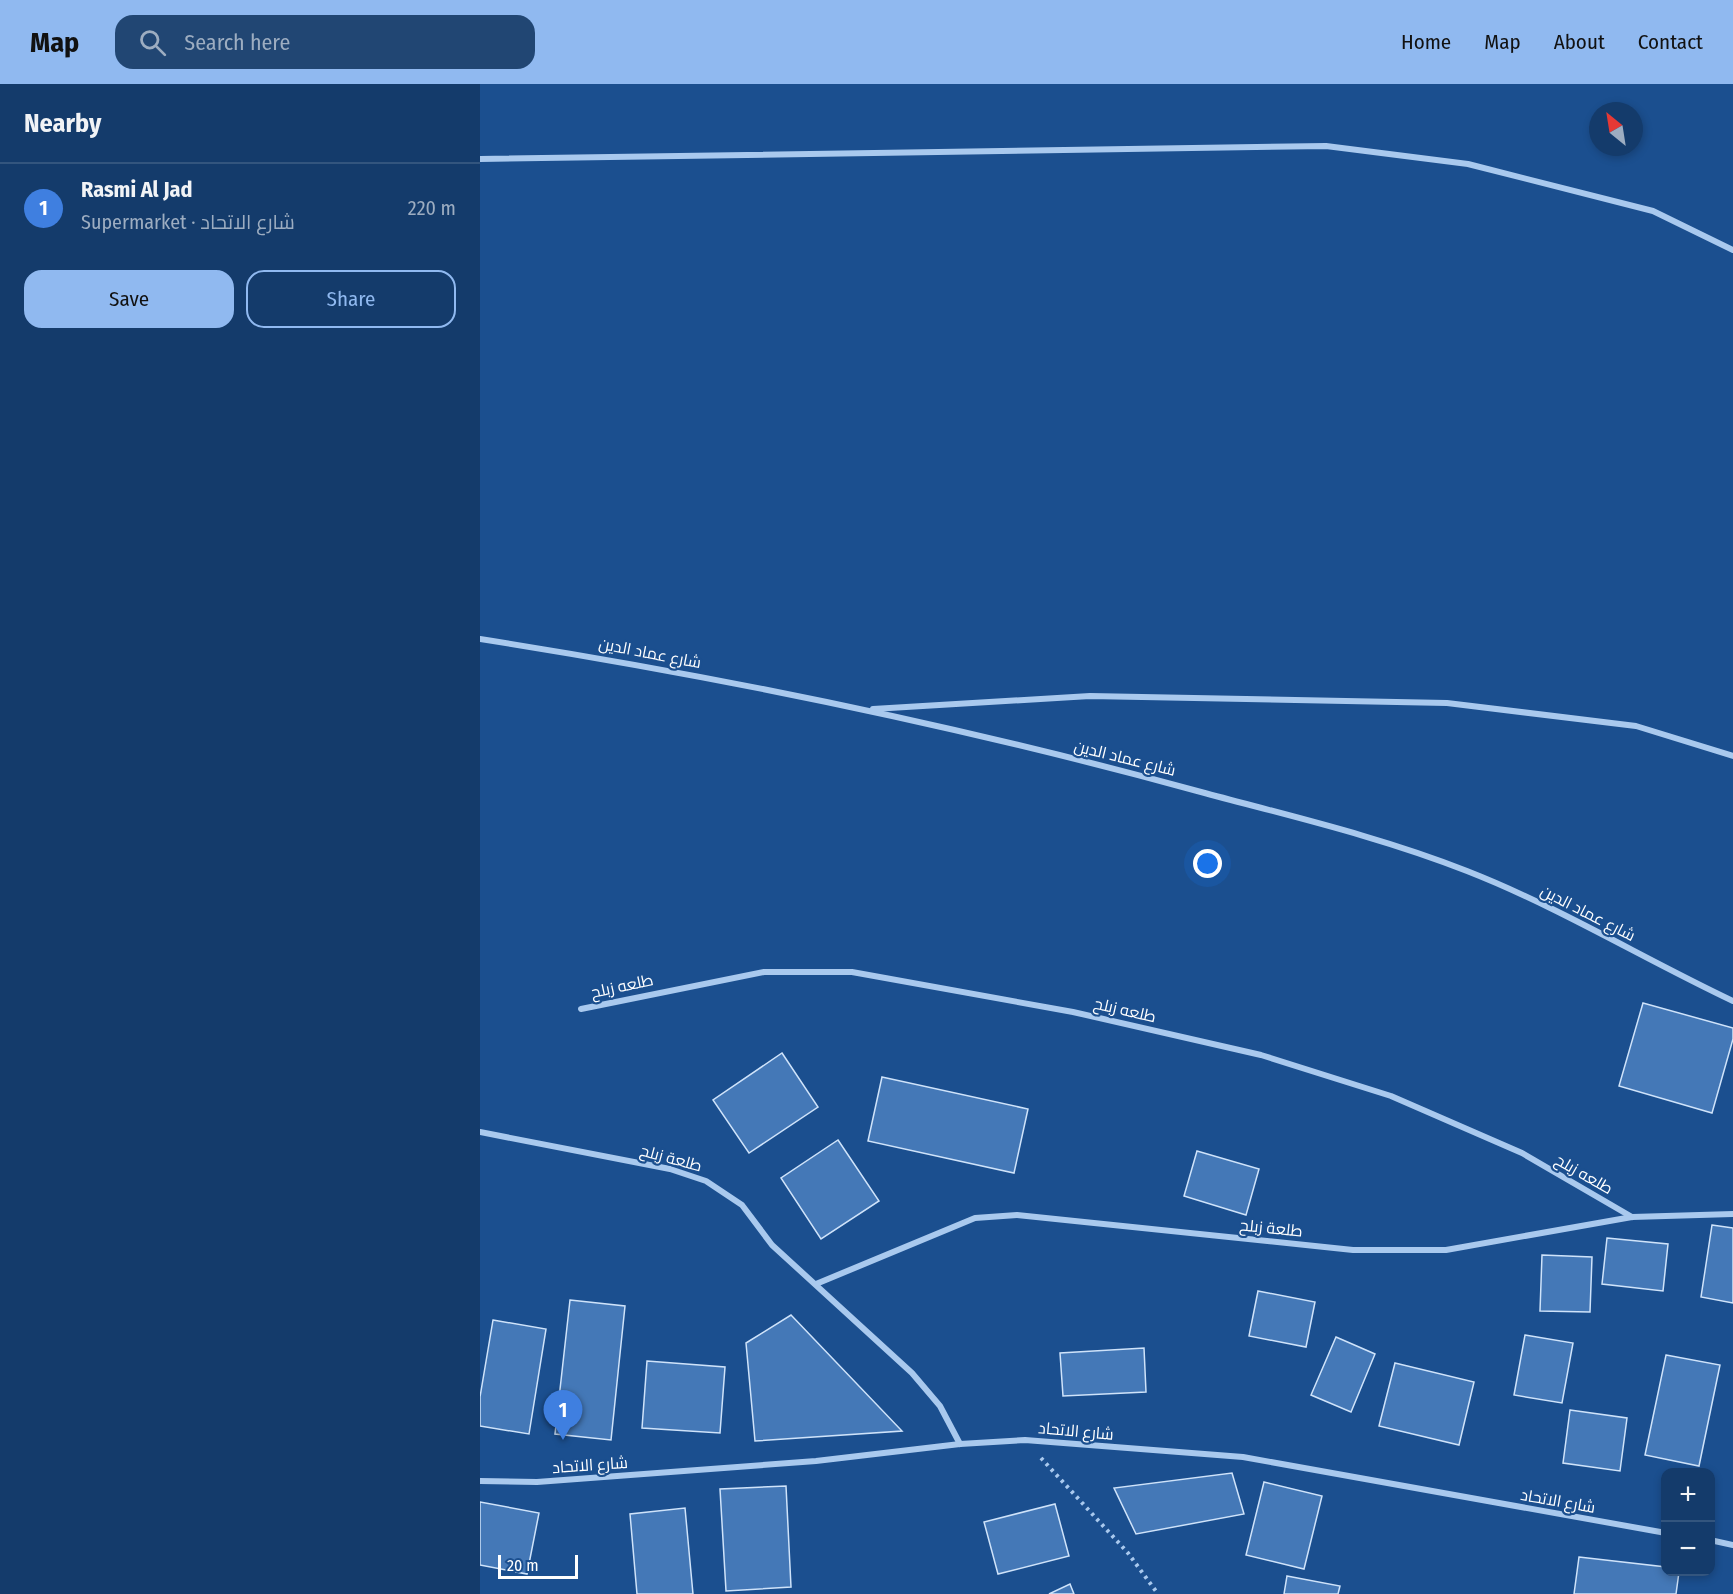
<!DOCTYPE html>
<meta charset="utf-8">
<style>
:root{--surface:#143b6b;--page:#214673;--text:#f1f3f6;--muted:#9dadc1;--line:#33557e;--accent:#90b9f0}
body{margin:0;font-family:"Fira Sans Condensed",Cairo,sans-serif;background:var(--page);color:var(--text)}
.controls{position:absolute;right:18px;bottom:18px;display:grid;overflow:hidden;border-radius:12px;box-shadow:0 3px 9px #0003}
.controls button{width:54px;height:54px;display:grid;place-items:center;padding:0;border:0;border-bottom:2px solid var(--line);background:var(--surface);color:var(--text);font:30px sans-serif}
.compass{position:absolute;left:1109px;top:18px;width:54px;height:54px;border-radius:50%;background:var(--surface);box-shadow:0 3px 9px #0003;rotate:330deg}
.scale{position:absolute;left:18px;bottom:15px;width:80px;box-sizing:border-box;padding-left:6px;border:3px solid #fff;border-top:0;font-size:16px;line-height:21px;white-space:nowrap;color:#fff;-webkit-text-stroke:4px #1b4f8f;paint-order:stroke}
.you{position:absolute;left:728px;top:780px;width:21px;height:21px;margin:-15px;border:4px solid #fff;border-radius:50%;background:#1a73e8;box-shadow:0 0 0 9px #1a73e833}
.badge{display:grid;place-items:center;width:39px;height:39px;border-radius:50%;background:var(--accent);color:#fff;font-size:20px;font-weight:700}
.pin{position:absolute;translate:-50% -50px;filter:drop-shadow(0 2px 3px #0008)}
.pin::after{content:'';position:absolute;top:32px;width:21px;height:18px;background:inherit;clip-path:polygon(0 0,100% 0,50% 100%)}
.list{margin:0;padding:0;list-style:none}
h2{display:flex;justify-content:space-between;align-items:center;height:78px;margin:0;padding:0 24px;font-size:26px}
h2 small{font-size:20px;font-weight:400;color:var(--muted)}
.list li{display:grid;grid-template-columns:39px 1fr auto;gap:18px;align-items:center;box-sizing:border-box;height:90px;padding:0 24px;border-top:2px solid var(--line)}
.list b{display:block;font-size:22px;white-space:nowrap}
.list p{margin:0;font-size:20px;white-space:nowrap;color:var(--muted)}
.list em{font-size:20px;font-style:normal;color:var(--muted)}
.actions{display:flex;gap:12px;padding:18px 24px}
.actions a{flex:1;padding:14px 0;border:2px solid var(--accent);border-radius:18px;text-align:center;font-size:21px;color:var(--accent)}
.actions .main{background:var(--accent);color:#111}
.icon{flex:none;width:33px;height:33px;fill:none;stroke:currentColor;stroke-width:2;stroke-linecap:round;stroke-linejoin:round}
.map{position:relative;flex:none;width:1253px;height:1510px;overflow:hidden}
header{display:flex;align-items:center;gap:36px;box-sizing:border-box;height:84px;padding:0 30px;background:var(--accent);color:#111}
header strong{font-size:28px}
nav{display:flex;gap:33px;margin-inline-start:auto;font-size:21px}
.search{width:420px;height:54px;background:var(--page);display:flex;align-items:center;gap:15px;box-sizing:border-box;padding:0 21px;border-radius:18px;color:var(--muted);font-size:22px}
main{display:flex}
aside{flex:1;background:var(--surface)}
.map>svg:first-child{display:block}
</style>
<header>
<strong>Map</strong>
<div class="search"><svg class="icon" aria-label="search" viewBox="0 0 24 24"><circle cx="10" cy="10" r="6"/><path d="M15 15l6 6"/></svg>Search here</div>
<nav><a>Home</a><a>Map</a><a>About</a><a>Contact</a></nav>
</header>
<main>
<aside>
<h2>Nearby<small></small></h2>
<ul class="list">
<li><span class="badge" style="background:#3f7fe0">1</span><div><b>Rasmi Al Jad</b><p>Supermarket · شارع الاتحاد</p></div><em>220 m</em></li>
</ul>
<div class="actions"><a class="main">Save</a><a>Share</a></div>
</aside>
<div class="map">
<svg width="1253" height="1510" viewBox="0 0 1253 1510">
<rect width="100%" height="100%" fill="#1b4f8f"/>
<g fill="#4478b7" stroke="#cfe3fa" stroke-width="1.5">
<polygon points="1163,919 1253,944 1253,955 1232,1029 1139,1002"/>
<polygon points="302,969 338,1023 269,1069 233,1016"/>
<polygon points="402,993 548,1025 534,1089 388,1057"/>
<polygon points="358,1056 399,1117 341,1155 301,1094"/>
<polygon points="717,1067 779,1085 766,1131 704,1112"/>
<polygon points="1232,1141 1253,1144 1253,1219 1221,1213"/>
<polygon points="1127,1154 1188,1160 1183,1207 1122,1200"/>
<polygon points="1062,1171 1112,1173 1110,1228 1060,1227"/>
<polygon points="778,1207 835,1218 826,1263 769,1252"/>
<polygon points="90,1216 145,1222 131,1356 75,1350"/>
<polygon points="311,1231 422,1347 275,1357 266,1259"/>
<polygon points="13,1236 66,1245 49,1350 0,1342 0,1313"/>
<polygon points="1045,1251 1093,1259 1082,1319 1034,1311"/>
<polygon points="856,1253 895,1270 871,1328 831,1311"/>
<polygon points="664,1264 666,1308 583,1312 580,1269"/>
<polygon points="1186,1271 1240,1281 1219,1382 1165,1371"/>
<polygon points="167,1277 245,1283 240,1349 162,1344"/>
<polygon points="915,1279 994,1298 979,1361 899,1342"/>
<polygon points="1090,1326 1147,1334 1140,1387 1083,1379"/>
<polygon points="752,1389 764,1430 656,1450 634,1404"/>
<polygon points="784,1398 842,1412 824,1485 766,1471"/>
<polygon points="306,1402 311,1503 246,1507 240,1405"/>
<polygon points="0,1418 59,1429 47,1490 0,1481"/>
<polygon points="575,1420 589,1472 518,1490 504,1438"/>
<polygon points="205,1424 213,1510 157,1510 150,1430"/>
<polygon points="1099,1473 1186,1483 1186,1488 1199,1488 1196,1510 1094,1510"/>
<polygon points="807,1492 860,1502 858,1510 804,1510"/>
<polygon points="590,1500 594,1510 569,1510"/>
</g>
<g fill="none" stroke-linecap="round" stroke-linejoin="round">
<polyline stroke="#a9c9ee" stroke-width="4" stroke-dasharray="3 4.5" stroke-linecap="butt" points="561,1374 648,1469 678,1510"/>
<g stroke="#a9c9ee" stroke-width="6">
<polyline points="0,75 846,62 988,80 1173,127 1253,166"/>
<path d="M0,555C243,593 484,643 721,708C810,732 901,753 987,787C1079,823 1164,875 1253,917"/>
<polyline points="393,625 610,612 967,619 1156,642 1253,672"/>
<polyline points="101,925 284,888 372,888 593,928 781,971 911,1012 1042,1069 1152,1133"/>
<polyline points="0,1048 190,1085 226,1097 262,1121 292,1161 432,1289 460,1322 480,1360"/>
<polyline points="336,1200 495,1134 537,1131 873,1166 966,1166 1152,1133 1253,1130"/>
<polyline points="0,1397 57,1398 336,1377 480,1360 545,1356 763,1373 1186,1449"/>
<polyline points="1230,1456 1253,1461"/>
</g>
</g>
<g text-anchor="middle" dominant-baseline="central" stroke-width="4.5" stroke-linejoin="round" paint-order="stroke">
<g font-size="16" fill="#fff" stroke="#1b4f8f">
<text transform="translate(170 569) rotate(11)">شارع عماد الدين</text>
<text transform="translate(645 674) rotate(14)">شارع عماد الدين</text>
<text transform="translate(1108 829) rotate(27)">شارع عماد الدين</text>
<text transform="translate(142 902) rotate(-12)">طلعه زبلح</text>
<text transform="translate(645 926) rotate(13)">طلعه زبلح</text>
<text transform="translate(191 1074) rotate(15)">طلعة زبلح</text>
<text transform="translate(1104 1090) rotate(30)">طلعه زبلح</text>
<text transform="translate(791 1144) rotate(6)">طلعة زبلح</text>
<text transform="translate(596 1347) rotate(5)">شارع الاتحاد</text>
<text transform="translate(110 1381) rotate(-4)">شارع الاتحاد</text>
<text transform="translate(1078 1417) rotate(10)">شارع الاتحاد</text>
</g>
</g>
</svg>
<div class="controls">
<button>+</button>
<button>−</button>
</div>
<svg class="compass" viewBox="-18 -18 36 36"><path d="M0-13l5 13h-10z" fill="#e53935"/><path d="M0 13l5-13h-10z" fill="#9dadc1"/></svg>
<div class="scale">20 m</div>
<div class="you"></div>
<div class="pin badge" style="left:83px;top:1356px;background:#3f7fe0">1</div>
</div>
</main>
